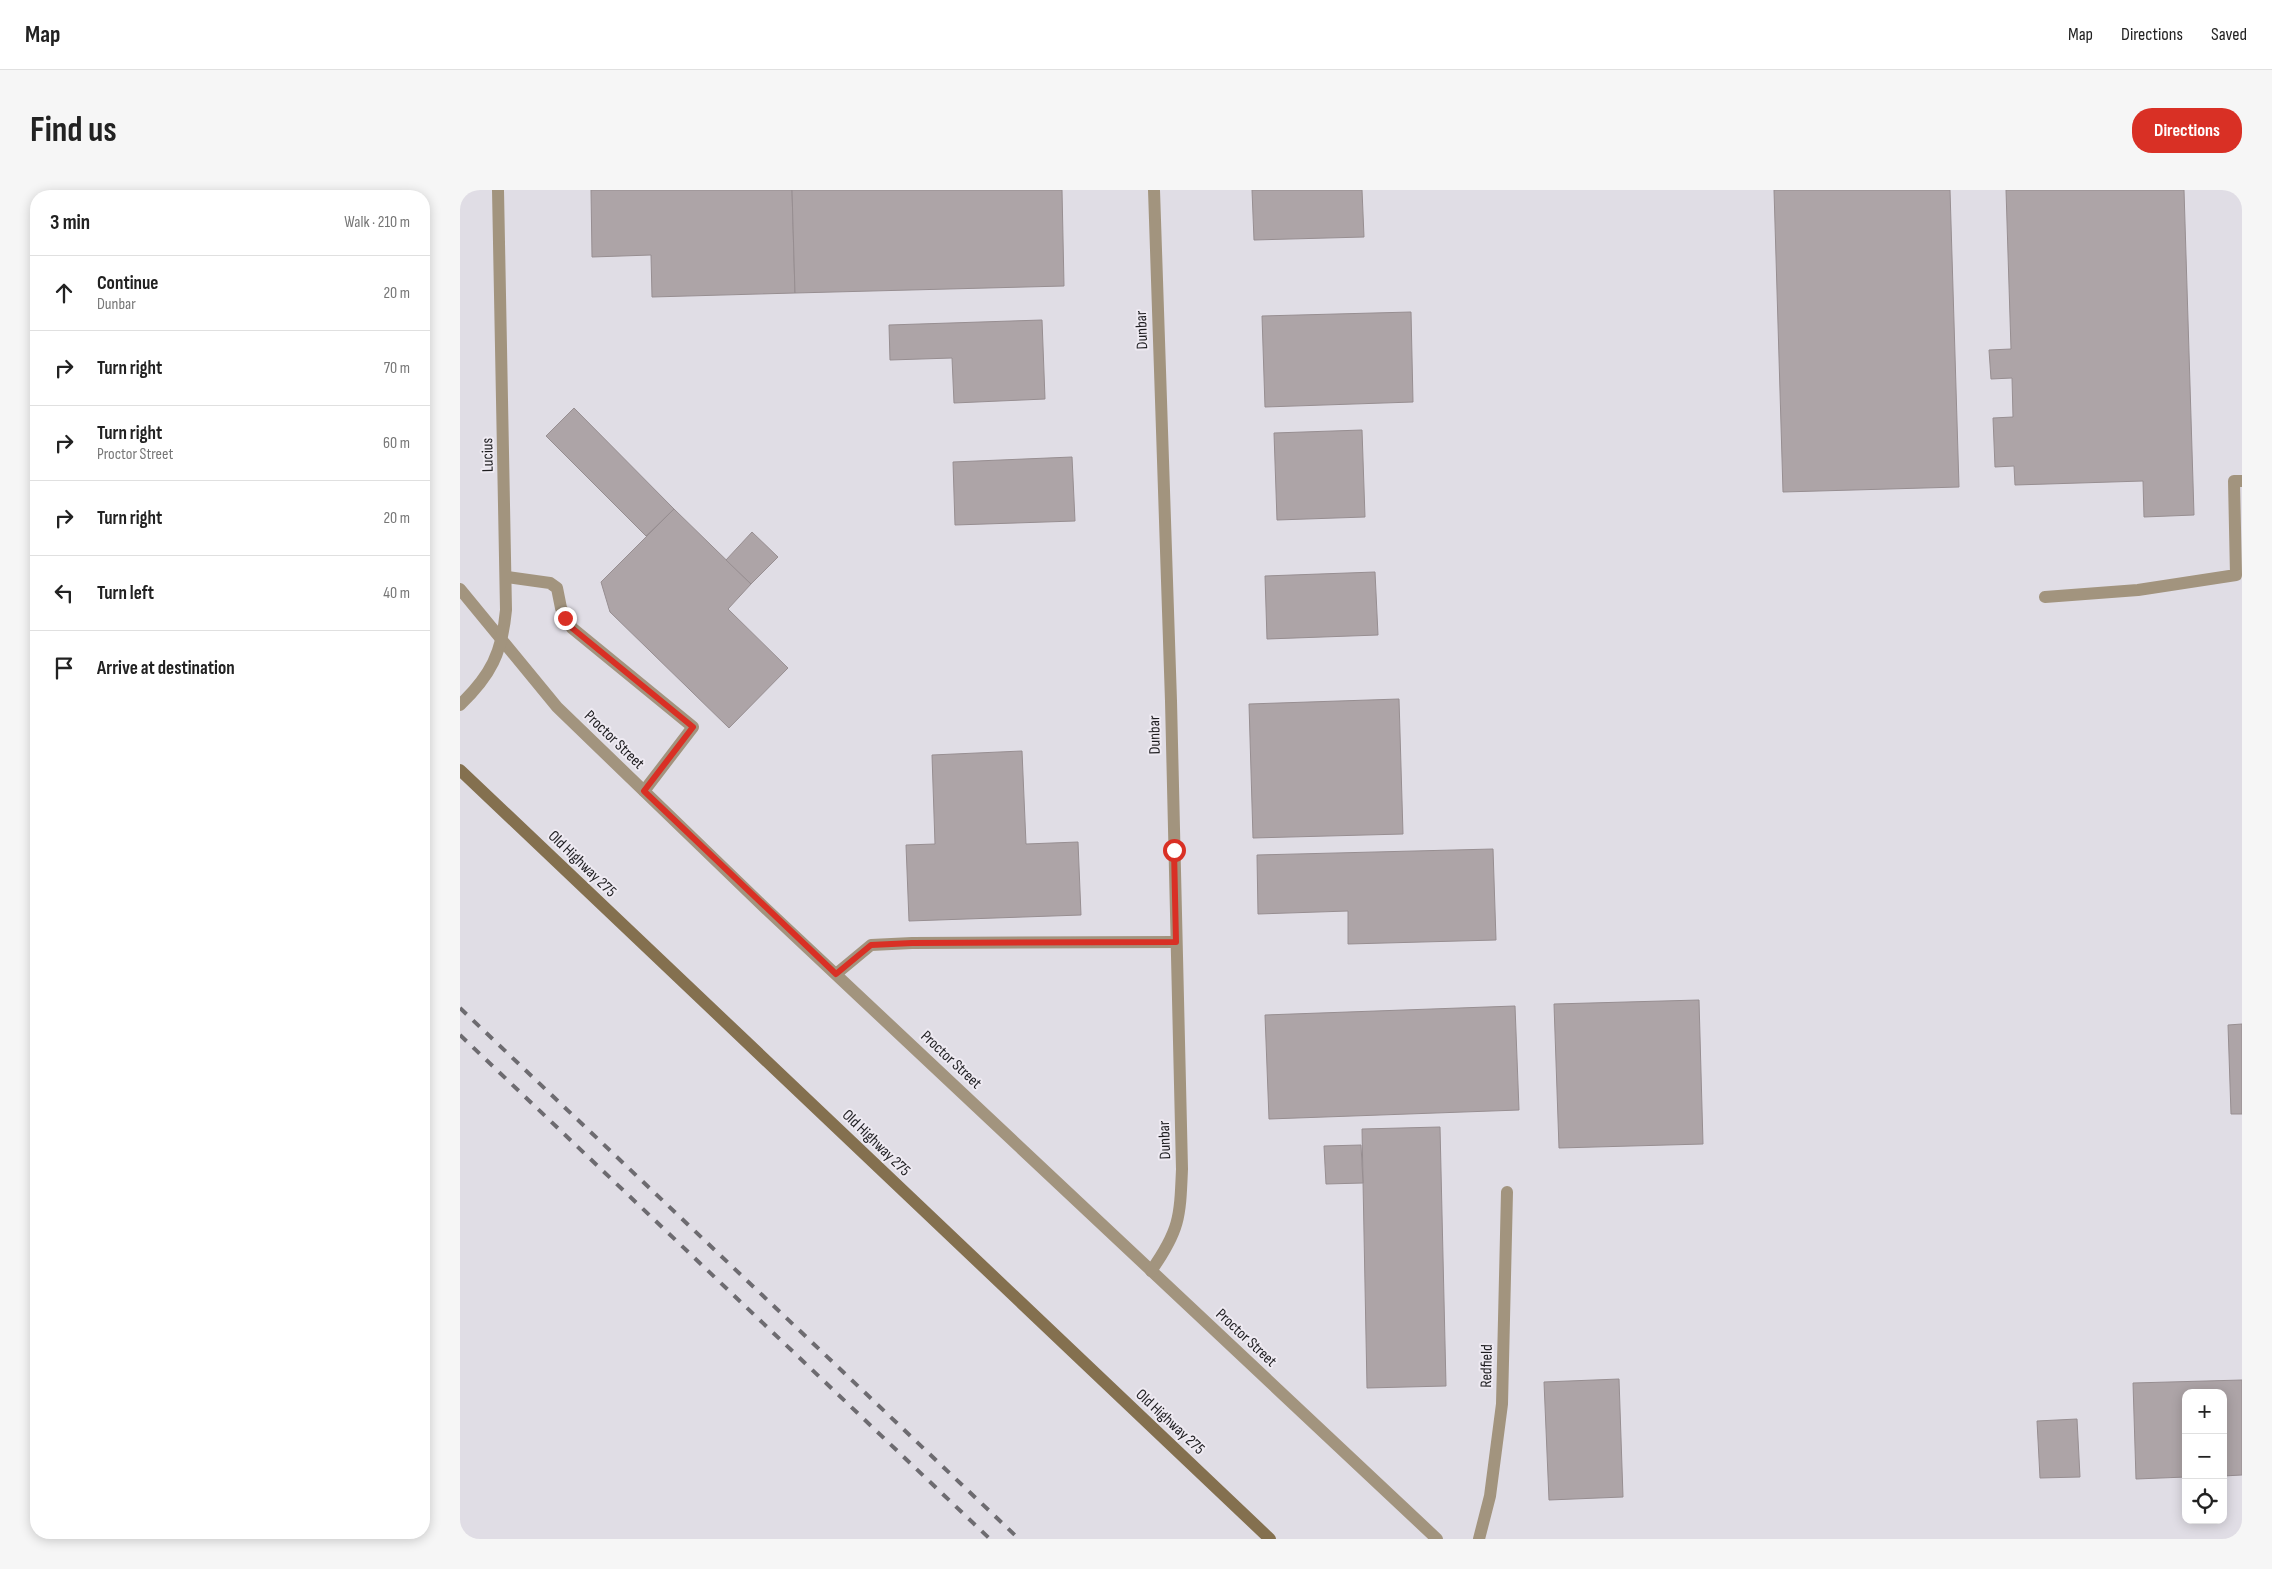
<!DOCTYPE html>
<meta charset="utf-8">
<style>
:root{--surface:#fff;--page:#f6f6f6;--text:#222;--muted:#767676;--line:#e0e0e0;--accent:#d93025}
body{margin:0;font-family:"Sofia Sans Condensed",sans-serif;background:var(--page);color:var(--text)}
.controls{position:absolute;right:15px;bottom:15px;display:grid;overflow:hidden;border-radius:10px;box-shadow:0 2px 12px #0003}
.controls button{width:45px;height:45px;display:grid;place-items:center;padding:0;border:0;border-bottom:1px solid var(--line);background:var(--surface);color:var(--text);font:25px sans-serif}
.stop{position:absolute;width:15px;height:15px;margin:-11px;border:4px solid #d93025;border-radius:50%;background:#fff}
.stop.end{background:#d93025;border-color:#fff;box-shadow:0 1px 5px #0008}
.list{margin:0;padding:0;list-style:none}
h2{display:flex;justify-content:space-between;align-items:center;height:65px;margin:0;padding:0 20px;font-size:21px}
h2 small{font-size:16px;font-weight:400;color:var(--muted)}
.list li{display:grid;grid-template-columns:32px 1fr auto;gap:15px;align-items:center;box-sizing:border-box;height:75px;padding:0 20px;border-top:1px solid var(--line)}
.list b{display:block;font-size:19px;white-space:nowrap}
.list p{margin:0;font-size:16px;white-space:nowrap;color:var(--muted)}
.list em{font-size:16px;font-style:normal;color:var(--muted)}
.icon{flex:none;width:28px;height:28px;fill:none;stroke:currentColor;stroke-width:2;stroke-linecap:round;stroke-linejoin:round}
.map{position:relative;flex:none;width:1782px;height:1349px;overflow:hidden;border-radius:20px}
header{display:flex;align-items:center;gap:30px;box-sizing:border-box;height:70px;padding:0 25px;background:var(--surface);border-bottom:1px solid var(--line)}
header strong{font-size:24px}
nav{display:flex;gap:28px;margin-inline-start:auto;font-size:18px}
.intro{display:flex;align-items:center;justify-content:space-between;box-sizing:border-box;height:120px;padding:0 30px}
h1{margin:0;font-size:35px}
.button{padding:12px 22px;border-radius:20px;background:var(--accent);color:#fff;font-size:18px;font-weight:700}
main{display:flex;gap:30px;padding:0 30px}
aside{flex:1;background:var(--surface);border-radius:20px;box-shadow:0 2px 12px #0003}
.map>svg:first-child{display:block}
</style>
<header>
<strong>Map</strong>
<nav><a>Map</a><a>Directions</a><a>Saved</a></nav>
</header>
<div class="intro"><h1>Find us</h1><a class="button">Directions</a></div>
<main>
<aside>
<h2>3 min<small>Walk · 210 m</small></h2>
<ul class="list">
<li><svg class="icon" aria-label="ahead" viewBox="0 0 24 24"><path d="M12 20V5M6 11l6-6 6 6"/></svg><div><b>Continue</b><p>Dunbar</p></div><em>20 m</em></li>
<li><svg class="icon" aria-label="right" viewBox="0 0 24 24"><path d="M7 20v-9h11M14 6l5 5-5 5"/></svg><div><b>Turn right</b></div><em>70 m</em></li>
<li><svg class="icon" aria-label="right" viewBox="0 0 24 24"><path d="M7 20v-9h11M14 6l5 5-5 5"/></svg><div><b>Turn right</b><p>Proctor Street</p></div><em>60 m</em></li>
<li><svg class="icon" aria-label="right" viewBox="0 0 24 24"><path d="M7 20v-9h11M14 6l5 5-5 5"/></svg><div><b>Turn right</b></div><em>20 m</em></li>
<li><svg class="icon" aria-label="left" viewBox="0 0 24 24"><path d="M17 20v-9H6M10 6l-5 5 5 5"/></svg><div><b>Turn left</b></div><em>40 m</em></li>
<li><svg class="icon" aria-label="arrive" viewBox="0 0 24 24"><path d="M6 21V4h12l-3 4 3 4H6"/></svg><div><b>Arrive at destination</b></div></li>
</ul>
</aside>
<div class="map">
<svg width="1782" height="1349" viewBox="0 0 1782 1349">
<rect width="100%" height="100%" fill="#e0dde5"/>
<g fill="#ada4a7" stroke="#978e91">
<polygon points="131,0 332,0 335,103 192,107 191,65 132,67"/>
<polygon points="332,0 602,0 604,96 335,103"/>
<polygon points="792,0 902,0 904,47 794,50"/>
<polygon points="1314,0 1490,0 1499,297 1323,302"/>
<polygon points="1546,0 1724,0 1734,325 1684,327 1683,291 1555,295 1554,276 1535,277 1533,228 1553,227 1552,188 1531,189 1529,160 1551,159"/>
<polygon points="951,122 953,212 805,217 802,126"/>
<polygon points="582,130 585,209 494,213 492,168 430,170 429,135"/>
<polygon points="114,218 214,319 186,346 86,246"/>
<polygon points="902,240 905,327 817,330 814,243"/>
<polygon points="612,267 615,331 495,335 493,272"/>
<polygon points="214,319 291,394 268,419 328,478 269,538 150,422 141,392"/>
<polygon points="292,342 318,367 291,394 266,370"/>
<polygon points="915,382 918,445 807,449 805,386"/>
<polygon points="939,509 943,644 793,648 789,514"/>
<polygon points="562,561 566,654 618,652 621,725 449,731 446,655 475,654 472,565"/>
<polygon points="1033,659 1036,750 888,754 888,721 798,724 797,665"/>
<polygon points="1239,810 1243,954 1099,958 1094,814"/>
<polygon points="1055,816 1059,920 809,929 805,825"/>
<polygon points="1782,834 1782,924 1771,924 1768,835"/>
<polygon points="980,937 986,1196 907,1198 902,939"/>
<polygon points="901,955 903,993 866,994 864,956"/>
<polygon points="1159,1189 1163,1307 1089,1310 1084,1192"/>
<polygon points="1782,1190 1782,1285 1763,1286 1763,1203 1726,1203 1726,1287 1676,1289 1673,1193"/>
<polygon points="1617,1229 1620,1287 1580,1288 1577,1231"/>
</g>
<g fill="none" stroke-linecap="round" stroke-linejoin="round">
<g stroke="#a2947e" stroke-width="12">
<polyline points="47,387 90,393 97,398 101,418 112,438 233,537 184,601"/>
<polyline points="1585,407 1678,400 1776,385 1774,291 1782,291"/>
<polyline points="376,784 411,755 452,753 716,752"/>
</g>
<g stroke="#a2947e" stroke-width="12">
<polyline points="0,399 97,517 304,717 977,1349"/>
<path d="M0,515C31,485 42,463 46,420L38,0"/>
<path d="M691,1081C720,1040 720,1027 722,979L711,511L694,0"/>
<polyline points="1019,1349 1030,1306 1042,1214 1047,1002"/>
</g>
<polyline stroke="#84704f" stroke-width="12" points="0,580 810,1349"/>
<g stroke="#6d6b70" stroke-width="4" stroke-dasharray="9 9" stroke-linecap="butt">
<polyline points="0,818 559,1349"/>
<polyline points="0,845 530,1349"/>
</g>
</g>
<g fill="none" stroke-linecap="round" stroke-linejoin="round">
<polyline stroke="#d93025" stroke-width="6" points="105,428 112,438 233,537 184,601 376,784 411,755 452,753 716,752 714,660"/>
</g>
<g text-anchor="middle" dominant-baseline="central" stroke-width="4" stroke-linejoin="round" paint-order="stroke">
<g font-size="16" fill="#1e1d20" stroke="#eeeaf2">
<text transform="translate(682 140) rotate(-92)">Dunbar</text>
<text transform="translate(28 265) rotate(-91)">Lucius</text>
<text transform="translate(695 545) rotate(-91)">Dunbar</text>
<text transform="translate(154 550) rotate(44)">Proctor Street</text>
<text transform="translate(122 674) rotate(44)">Old Highway 275</text>
<text transform="translate(491 870) rotate(43)">Proctor Street</text>
<text transform="translate(705 950) rotate(-92)">Dunbar</text>
<text transform="translate(416 953) rotate(44)">Old Highway 275</text>
<text transform="translate(786 1148) rotate(43)">Proctor Street</text>
<text transform="translate(1027 1176) rotate(-89)">Redfield</text>
<text transform="translate(710 1232) rotate(43)">Old Highway 275</text>
</g>
</g>
</svg>
<div class="controls">
<button>+</button>
<button>−</button>
<button><svg class="icon" aria-label="locate" viewBox="0 0 24 24"><circle cx="12" cy="12" r="6"/><path d="M12 2v4M12 18v4M2 12h4M18 12h4"/></svg></button>
</div>
<div class="stop" style="left:714px;top:660px"></div>
<div class="stop end" style="left:105px;top:428px"></div>
</div>
</main>
